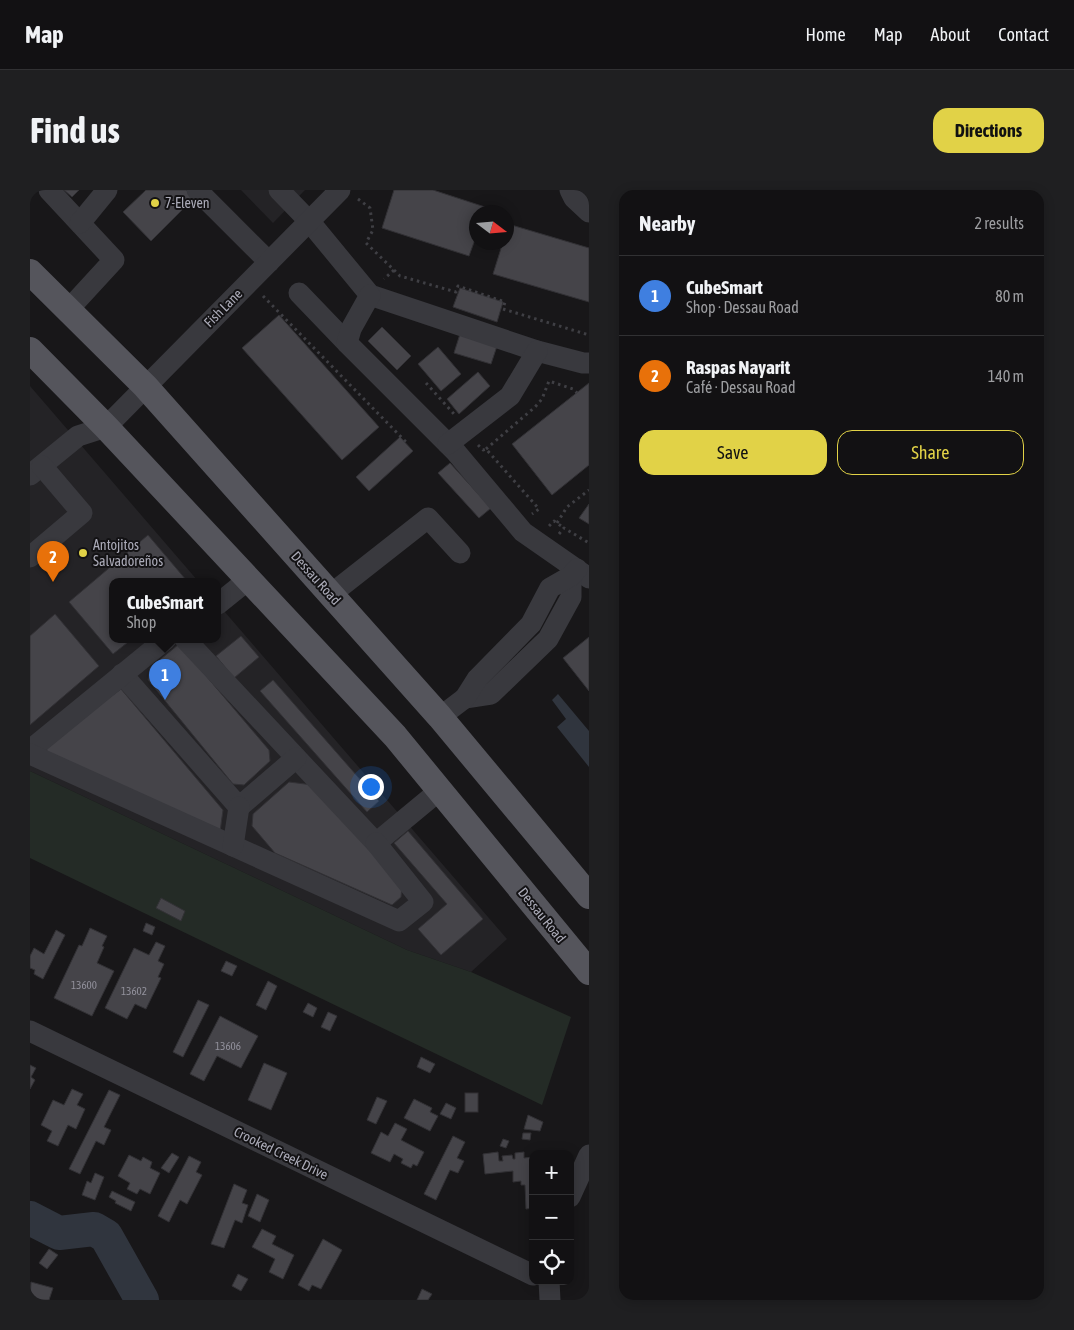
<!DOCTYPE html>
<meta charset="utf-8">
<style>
:root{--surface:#121113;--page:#1f1f21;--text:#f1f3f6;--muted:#9c9da0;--line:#313133;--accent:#e1d247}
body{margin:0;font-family:"Asap Condensed",sans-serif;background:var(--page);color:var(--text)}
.controls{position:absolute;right:15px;bottom:15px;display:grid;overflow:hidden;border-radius:10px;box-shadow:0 2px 12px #0003}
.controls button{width:45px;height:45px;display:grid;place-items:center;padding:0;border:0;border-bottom:1px solid var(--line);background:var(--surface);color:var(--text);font:25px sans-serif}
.compass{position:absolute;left:439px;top:15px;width:45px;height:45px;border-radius:50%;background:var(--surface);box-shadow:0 2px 12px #0003;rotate:106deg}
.you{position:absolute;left:340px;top:596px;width:18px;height:18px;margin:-12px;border:4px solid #fff;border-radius:50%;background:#1a73e8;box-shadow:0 0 0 8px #1a73e833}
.badge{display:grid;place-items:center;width:32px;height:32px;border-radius:50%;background:var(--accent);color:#fff;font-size:16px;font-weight:700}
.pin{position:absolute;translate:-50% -41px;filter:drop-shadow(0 1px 2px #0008)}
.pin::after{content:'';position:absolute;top:26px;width:18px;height:15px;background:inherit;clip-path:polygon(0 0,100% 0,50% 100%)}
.popup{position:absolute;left:79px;top:388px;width:112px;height:65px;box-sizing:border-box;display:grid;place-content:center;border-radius:10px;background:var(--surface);filter:drop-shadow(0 1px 4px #0005);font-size:16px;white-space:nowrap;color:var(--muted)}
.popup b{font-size:19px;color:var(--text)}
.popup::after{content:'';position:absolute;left:50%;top:100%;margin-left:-10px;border:10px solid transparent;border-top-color:var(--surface)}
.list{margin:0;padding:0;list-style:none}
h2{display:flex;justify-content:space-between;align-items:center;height:65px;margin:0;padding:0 20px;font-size:21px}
h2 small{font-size:16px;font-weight:400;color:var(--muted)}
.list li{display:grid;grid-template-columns:32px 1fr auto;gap:15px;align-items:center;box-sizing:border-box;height:80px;padding:0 20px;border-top:1px solid var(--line)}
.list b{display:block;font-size:19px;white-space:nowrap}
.list p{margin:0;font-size:16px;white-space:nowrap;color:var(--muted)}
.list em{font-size:16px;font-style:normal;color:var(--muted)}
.actions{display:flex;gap:10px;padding:15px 20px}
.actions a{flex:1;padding:11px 0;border:1px solid var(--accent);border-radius:15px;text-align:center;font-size:18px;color:var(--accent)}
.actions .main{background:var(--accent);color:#111}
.icon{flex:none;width:28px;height:28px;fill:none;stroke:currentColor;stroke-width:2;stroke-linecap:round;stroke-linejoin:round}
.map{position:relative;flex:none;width:559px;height:1110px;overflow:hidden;border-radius:15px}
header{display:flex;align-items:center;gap:30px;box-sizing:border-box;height:70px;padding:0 25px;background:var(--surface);border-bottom:1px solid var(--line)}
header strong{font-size:24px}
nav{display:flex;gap:28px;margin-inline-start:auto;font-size:18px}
.intro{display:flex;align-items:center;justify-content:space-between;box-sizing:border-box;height:120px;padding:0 30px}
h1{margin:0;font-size:35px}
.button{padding:12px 22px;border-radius:15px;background:var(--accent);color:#111;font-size:18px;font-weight:700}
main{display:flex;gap:30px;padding:0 30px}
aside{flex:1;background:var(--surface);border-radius:15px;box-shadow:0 2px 12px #0003}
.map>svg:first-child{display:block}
</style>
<header>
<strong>Map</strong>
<nav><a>Home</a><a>Map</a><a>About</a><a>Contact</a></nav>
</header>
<div class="intro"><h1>Find us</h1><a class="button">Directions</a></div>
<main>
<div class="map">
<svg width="559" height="1110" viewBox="0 0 559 1110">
<rect width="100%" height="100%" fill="#181719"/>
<g fill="#242326">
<polygon points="211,0 275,0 243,33"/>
<polygon points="0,196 168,391 82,391 82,449 188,449 188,414 477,749 441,782 377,760 0,581"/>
</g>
<polygon fill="#242b26" points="0,581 377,760 441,782 541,827 512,915 0,668"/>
<polygon fill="#30353e" points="528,504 559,541 559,577 527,537 536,529 522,510"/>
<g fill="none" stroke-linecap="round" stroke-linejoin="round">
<polyline stroke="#30353e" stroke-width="34" points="0,1028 29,1043 64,1039 76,1046 112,1110"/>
</g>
<g fill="#454449" stroke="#323135">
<polygon points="34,0 49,0 42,7"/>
<polygon points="116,0 156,0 164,8 121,51 93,22"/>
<polygon points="364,0 403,0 455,17 454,22 447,22 447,44 439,66 352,38"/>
<polygon points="478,34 559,58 559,112 463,84 473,52 477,52 477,40"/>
<polygon points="430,98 473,112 467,132 423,117"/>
<polygon points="249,125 349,237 312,270 212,158"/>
<polygon points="352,137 381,166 367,180 338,151"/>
<polygon points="430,144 467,156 461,174 424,163"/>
<polygon points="408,157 431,184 411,201 388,174"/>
<polygon points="448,182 460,196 429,224 417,209"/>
<polygon points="559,193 559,275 522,305 482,254"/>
<polygon points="370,247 383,261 339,301 326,287"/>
<polygon points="420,273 461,318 449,328 408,283"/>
<polygon points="559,314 559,334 549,328"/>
<polygon points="118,345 157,391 82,391 82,449 102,449 83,464 39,412"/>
<polygon points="25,424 69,476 0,535 0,446"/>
<polygon points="211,446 229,467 204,488 186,466"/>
<polygon points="559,447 559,501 533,468"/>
<polygon points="149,454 239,560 240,571 214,595 203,594 118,490 120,478"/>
<polygon points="243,490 349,611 337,622 230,501"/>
<polygon points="91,499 193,620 189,649 17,562 16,555"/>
<polygon points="259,592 283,595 372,695 371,707 362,715 245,663 222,636 223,624"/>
<polygon points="378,641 453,729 411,765 388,739 417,714 364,653"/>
<polygon points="131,708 155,721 151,731 126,718"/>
<polygon points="116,733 125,737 122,745 113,741"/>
<polygon points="60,738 77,746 72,756 74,757 67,773 84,781 62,826 24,808 49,755 52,756"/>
<polygon points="26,740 35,745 13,789 4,784 5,780 0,778 0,766 4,758 14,764"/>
<polygon points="126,752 135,756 128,771 134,774 128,787 131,788 116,819 105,814 97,829 75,818 104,758 119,765"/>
<polygon points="196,771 207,776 202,786 191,781"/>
<polygon points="238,791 247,796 236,820 226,815"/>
<polygon points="168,810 179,815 153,867 143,862"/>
<polygon points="278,813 287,818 283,827 273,822"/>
<polygon points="298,822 307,826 300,841 291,837"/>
<polygon points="190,826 228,846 211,878 187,866 174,891 160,884"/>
<polygon points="391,867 405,874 400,883 387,877"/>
<polygon points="234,873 257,883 241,920 218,910"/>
<polygon points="0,875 6,878 1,887 5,890 0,899"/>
<polygon points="42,899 53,904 47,915 55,919 46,939 38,935 28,956 17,951 22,941 11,935 23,910 34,915"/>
<polygon points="79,900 90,905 74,937 81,940 74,955 66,951 50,984 39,979"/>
<rect x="435" y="903" width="13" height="19"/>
<polygon points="347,907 357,911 346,934 337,930"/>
<polygon points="384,909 402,918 400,922 408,926 400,941 374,928"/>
<polygon points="416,913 426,918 421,929 410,924"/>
<polygon points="498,925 513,932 510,941 494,939"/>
<polygon points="365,933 377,939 371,950 394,962 387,976 383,974 381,978 371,973 373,969 364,964 360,972 341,963 351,942 358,946"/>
<polygon points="493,943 501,943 500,950 492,949"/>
<polygon points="423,946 435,952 427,968 434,971 428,983 420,980 406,1010 394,1004"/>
<polygon points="473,949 479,951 476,958 470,956"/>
<polygon points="468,962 469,971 473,971 472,966 482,965 483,969 485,969 485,963 494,962 494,968 503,967 503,1018 496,1019 495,995 491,995 491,991 483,992 483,981 455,984 453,964"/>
<polygon points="142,963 149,967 139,983 131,978"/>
<polygon points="99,965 111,971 113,967 122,972 120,978 130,983 120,1004 110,999 107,1004 97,999 100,993 88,986"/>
<polygon points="159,966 171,972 166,982 172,985 157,1014 150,1010 139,1032 128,1026"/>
<polygon points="65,983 74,987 65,1010 52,1005 57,991 61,993"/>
<polygon points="204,994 217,1000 212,1013 218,1015 212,1033 205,1030 194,1058 181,1054"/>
<polygon points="82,1001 105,1012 101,1021 85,1013 86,1011 79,1007"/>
<polygon points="227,1004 239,1010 230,1032 218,1026"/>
<polygon points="232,1039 246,1046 242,1054 264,1065 253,1089 239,1082 245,1069 222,1057"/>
<polygon points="293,1049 312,1060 291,1099 282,1095 279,1101 268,1095"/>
<polygon points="19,1059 28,1065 17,1079 9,1073"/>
<polygon points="208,1084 218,1089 211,1101 202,1096"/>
<polygon points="1,1092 23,1098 19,1110 0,1110"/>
<polygon points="392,1099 402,1104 398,1110 387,1110"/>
</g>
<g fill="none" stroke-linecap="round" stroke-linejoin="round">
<g stroke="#3f3f44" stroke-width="3" stroke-dasharray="2.5 4" stroke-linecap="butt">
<polyline points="328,9 340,18 343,40 336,53 364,80 354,89"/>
<polyline points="364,80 370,86 426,102 428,96 475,112 473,119 559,145"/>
<polyline points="233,106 376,252"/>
<polyline points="396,193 424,224"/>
<polyline points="448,255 453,260 456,259 509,319 502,324"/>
<polyline points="456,259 505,217 512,209 519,191 543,199 547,203"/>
<polyline points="527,333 537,317 559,300"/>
<polyline points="519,336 524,331 534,338"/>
<polyline points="529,344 534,338 559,353"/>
</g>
<g stroke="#39393e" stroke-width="21">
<polyline points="19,0 84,70 38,120"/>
<polyline points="167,0 239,72"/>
<polyline points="249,0 279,31 340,105 507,161 553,173 559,173"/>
<polyline points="540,0 544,8 559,22"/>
<polyline points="50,33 77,0"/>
<polyline points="269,103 317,153"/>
<polyline points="340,105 321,139 317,153 425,261 493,342 559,388"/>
<polyline points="418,254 480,206 507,161"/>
<polyline points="0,285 48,246 76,237 310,0"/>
<polyline points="0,367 52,323 12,276"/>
<polyline points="300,405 398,328 430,363"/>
<polyline points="188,414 219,389"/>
<polyline points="155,449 346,653 410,600"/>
<polyline points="92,484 209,617 266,568"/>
<polyline points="435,508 461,504 518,449 541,407 541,386"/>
<polyline points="410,527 435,508 447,489 501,434 520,398 541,386 547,379"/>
<polyline points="0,560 136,449"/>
<polyline points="0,564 369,731 393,712 346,653"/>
<polyline points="203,656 209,617"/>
<polyline points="0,841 503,1085"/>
<polyline points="540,1007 559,965"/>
<polyline points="519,1091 520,1110"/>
</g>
<g stroke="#55555c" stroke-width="26">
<polyline points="0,82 115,196 410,527 559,706"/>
<polyline points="0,160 76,237 365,546 559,782"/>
</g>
</g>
<g fill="#e1d247" stroke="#131214" stroke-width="2">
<circle cx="125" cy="13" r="5"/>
<circle cx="53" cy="363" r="5"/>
</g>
<g text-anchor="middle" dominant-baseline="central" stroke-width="4" stroke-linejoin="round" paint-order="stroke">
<g font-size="11" fill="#92919c">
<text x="54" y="795">13600</text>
<text x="104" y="801">13602</text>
<text x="198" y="856">13606</text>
</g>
<g font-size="14" fill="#ababb8" stroke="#131214" text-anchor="start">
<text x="135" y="13">7-Eleven</text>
<text x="63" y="355">Antojitos<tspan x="63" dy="16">Salvadoreños</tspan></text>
</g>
<g font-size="14" fill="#ababb8" stroke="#131214">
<text transform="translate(193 118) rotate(-45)">Fish Lane</text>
<text transform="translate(286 388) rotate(48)">Dessau Road</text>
<text transform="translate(512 725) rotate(51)">Dessau Road</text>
<text transform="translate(251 963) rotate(26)">Crooked Creek Drive</text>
</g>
</g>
</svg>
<div class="controls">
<button>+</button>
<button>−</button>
<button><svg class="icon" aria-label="locate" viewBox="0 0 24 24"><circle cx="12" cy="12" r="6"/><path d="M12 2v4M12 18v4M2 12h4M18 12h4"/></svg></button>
</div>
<svg class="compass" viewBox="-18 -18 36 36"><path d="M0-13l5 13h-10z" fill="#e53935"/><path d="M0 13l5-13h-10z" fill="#9c9da0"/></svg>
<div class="you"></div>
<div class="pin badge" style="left:135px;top:510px;background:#3f7fe0">1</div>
<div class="popup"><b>CubeSmart</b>Shop</div>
<div class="pin badge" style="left:23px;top:392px;background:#e8710a">2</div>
</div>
<aside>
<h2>Nearby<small>2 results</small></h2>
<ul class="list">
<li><span class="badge" style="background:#3f7fe0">1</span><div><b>CubeSmart</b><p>Shop · Dessau Road</p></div><em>80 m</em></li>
<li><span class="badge" style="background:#e8710a">2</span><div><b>Raspas Nayarit</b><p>Café · Dessau Road</p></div><em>140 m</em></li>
</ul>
<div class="actions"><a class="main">Save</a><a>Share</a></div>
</aside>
</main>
